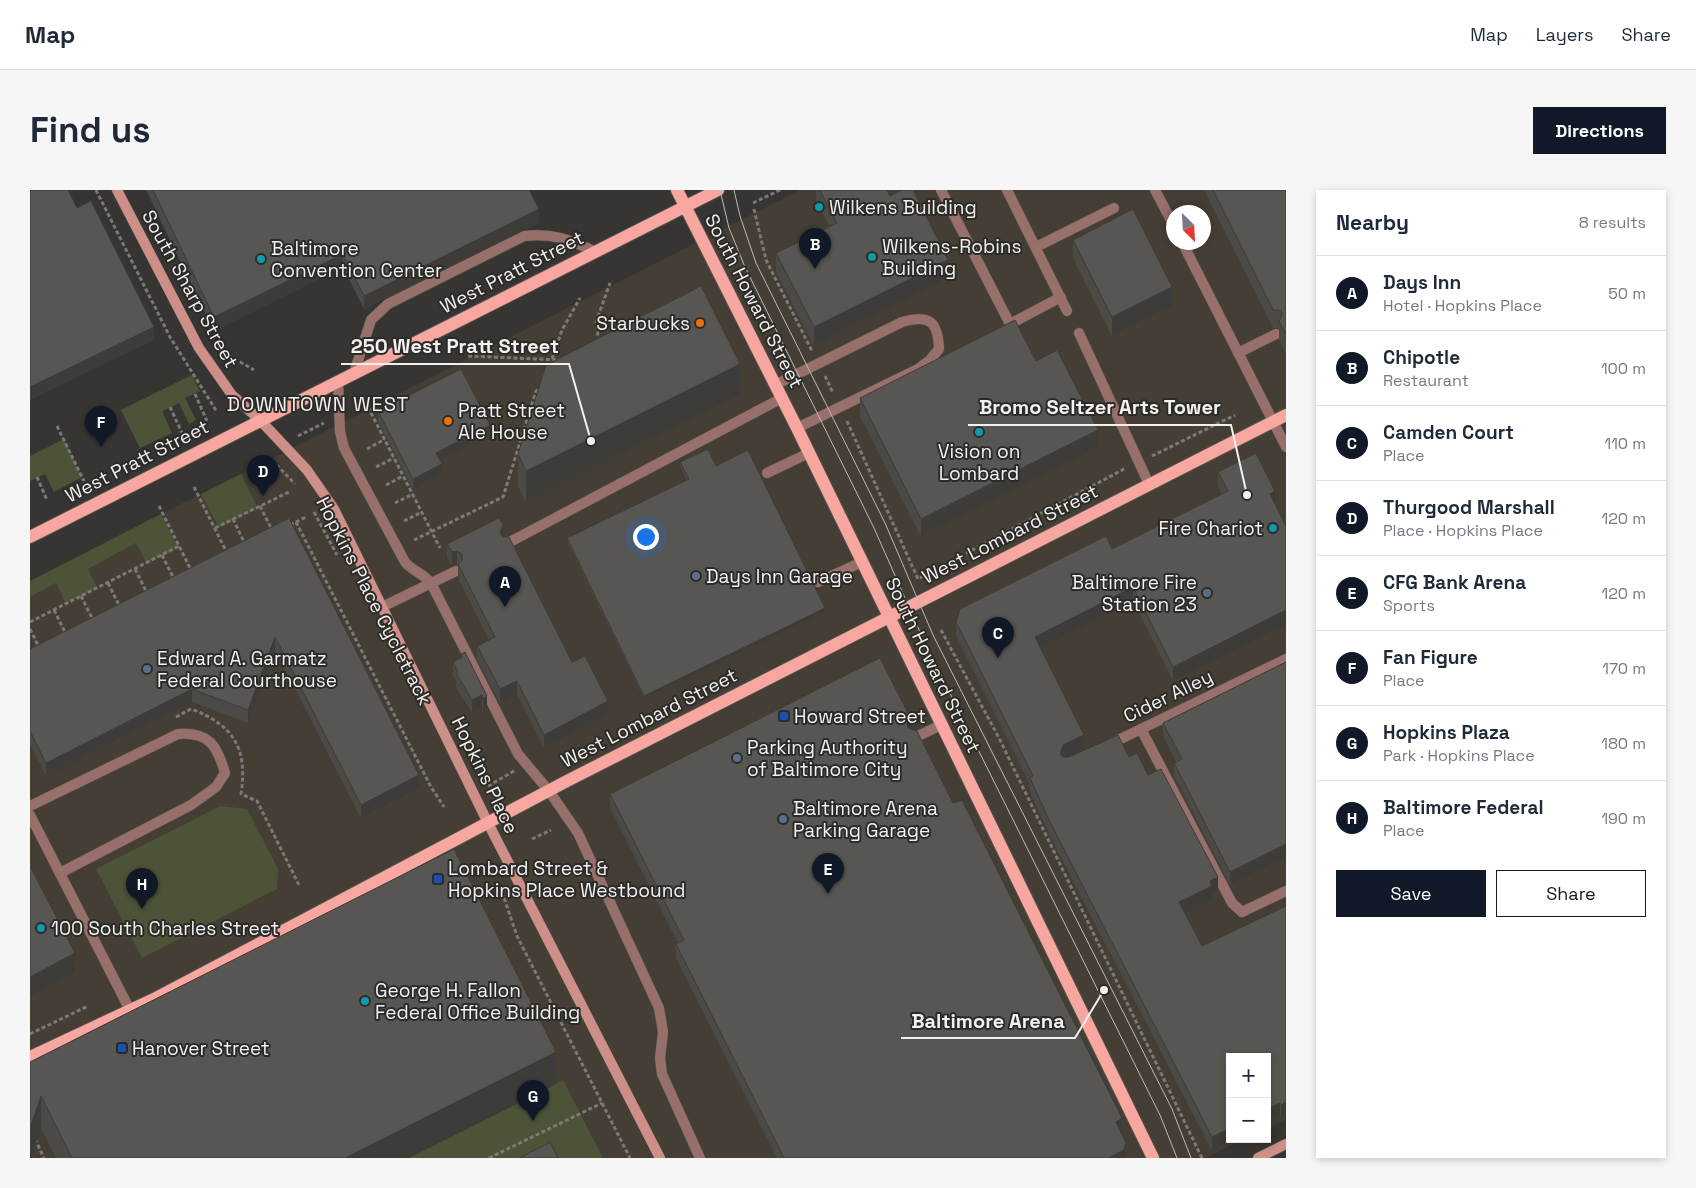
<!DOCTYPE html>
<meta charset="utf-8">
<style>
:root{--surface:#fff;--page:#f6f6f7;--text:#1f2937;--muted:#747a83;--line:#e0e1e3;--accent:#111827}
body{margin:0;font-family:"Space Grotesk",sans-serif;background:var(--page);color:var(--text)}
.controls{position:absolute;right:15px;bottom:15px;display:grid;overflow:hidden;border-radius:0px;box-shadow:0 2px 8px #0003}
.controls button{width:45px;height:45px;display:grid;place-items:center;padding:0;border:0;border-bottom:1px solid var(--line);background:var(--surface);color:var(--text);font:25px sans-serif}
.compass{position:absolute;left:1136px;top:15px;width:45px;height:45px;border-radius:50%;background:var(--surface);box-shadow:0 2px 8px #0003;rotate:156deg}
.you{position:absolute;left:615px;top:346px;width:18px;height:18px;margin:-12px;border:4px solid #fff;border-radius:50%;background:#1a73e8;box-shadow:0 0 0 8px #1a73e833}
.badge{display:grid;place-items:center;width:32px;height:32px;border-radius:50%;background:var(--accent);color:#fff;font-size:16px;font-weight:700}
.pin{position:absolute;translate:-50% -41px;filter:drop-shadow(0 1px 2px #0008)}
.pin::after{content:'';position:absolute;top:26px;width:18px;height:15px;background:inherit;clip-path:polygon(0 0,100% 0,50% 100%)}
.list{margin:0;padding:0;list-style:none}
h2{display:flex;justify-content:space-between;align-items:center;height:65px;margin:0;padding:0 20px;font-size:21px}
h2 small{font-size:16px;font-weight:400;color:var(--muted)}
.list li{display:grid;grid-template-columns:32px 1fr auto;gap:15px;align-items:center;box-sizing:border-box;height:75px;padding:0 20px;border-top:1px solid var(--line)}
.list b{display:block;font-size:19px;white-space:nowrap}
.list p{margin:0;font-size:16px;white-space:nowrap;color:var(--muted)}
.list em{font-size:16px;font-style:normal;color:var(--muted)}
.actions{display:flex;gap:10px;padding:15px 20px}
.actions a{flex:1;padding:11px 0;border:1px solid var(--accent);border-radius:0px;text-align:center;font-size:18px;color:var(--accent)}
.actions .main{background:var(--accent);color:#fff}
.map{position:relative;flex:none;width:1256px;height:968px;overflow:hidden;border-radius:0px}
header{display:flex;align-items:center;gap:30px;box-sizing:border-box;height:70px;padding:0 25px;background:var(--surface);border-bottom:1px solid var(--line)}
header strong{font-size:24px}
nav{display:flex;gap:28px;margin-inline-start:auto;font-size:18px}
.intro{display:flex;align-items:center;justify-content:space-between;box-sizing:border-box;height:120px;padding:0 30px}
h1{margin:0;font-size:35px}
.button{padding:12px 22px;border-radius:0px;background:var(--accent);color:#fff;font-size:18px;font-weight:700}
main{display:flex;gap:30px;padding:0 30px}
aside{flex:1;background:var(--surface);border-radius:0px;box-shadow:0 2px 8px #0003}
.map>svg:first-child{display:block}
</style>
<header>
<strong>Map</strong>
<nav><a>Map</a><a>Layers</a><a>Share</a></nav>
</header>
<div class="intro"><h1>Find us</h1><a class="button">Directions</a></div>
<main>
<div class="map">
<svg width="1256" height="968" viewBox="0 0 1256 968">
<rect width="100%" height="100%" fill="#373532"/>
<path fill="#443e35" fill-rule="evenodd" d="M770,0H1256V929L1237,938V867H1200V949H1214L1175,968H0V407L26,393L37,413L57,379L106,353L148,358L131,324L171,304L189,338L228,318L211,284ZM1144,22H1174V52H1144Z"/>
<g fill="#4d5336">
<polygon points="162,185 170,201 155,208 166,230 159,234 149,213 132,221 142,243 110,258 91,220"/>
<polygon points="34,249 52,287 24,302 15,284 0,291 0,266"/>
<polygon points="211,284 228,318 189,338 171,304"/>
<polygon points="131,324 148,358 117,374 106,353 58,379 67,398 36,414 26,393 0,407 0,391"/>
<polygon points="190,616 217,619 248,679 247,699 112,768 66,679"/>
<polygon points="533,890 573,968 379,968 526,894"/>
</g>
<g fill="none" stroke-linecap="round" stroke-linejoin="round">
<defs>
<g id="service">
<polyline points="911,0 980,134 1031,107"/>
<polyline points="977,0 1037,121"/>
<polyline points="1006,57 1084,18"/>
<polyline points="1049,143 1119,294"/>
<polyline points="1208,163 1246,144"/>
<path d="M324,183L341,130L358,114L494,46C523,43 538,49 564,61"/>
<path d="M308,191L310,242L314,258L375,372C382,381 393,383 401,393L488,564L519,601L548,643L629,818L633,842L630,868L632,884L670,968"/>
<path d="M745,195L872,132C900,124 908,132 909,159L900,170L888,179L767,238"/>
<polyline points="737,283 779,263"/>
<polyline points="476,354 752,208"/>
<polyline points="788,392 832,372"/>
<polyline points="352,417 426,381"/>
<polyline points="1111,539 1202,713 1212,722"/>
<polyline points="884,548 911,535"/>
<polyline points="1078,555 1256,469"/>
<path d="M0,616L148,544C179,542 187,555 195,583L186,597L161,615L30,683"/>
</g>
<g id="minor">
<polyline points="0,625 100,820"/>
<polyline points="1212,722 1256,701"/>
</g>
<g id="tertiary">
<polyline points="1125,0 1144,36"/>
<polyline points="1152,52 1256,257"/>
</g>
<g id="secondary">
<polyline points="87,0 169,158 202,205 230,230 277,280 304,319 458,633 630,968"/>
<polyline points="1228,968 1256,954"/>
</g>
<g id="primary">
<polyline points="647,0 767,238 1123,968"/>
<polyline points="0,347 688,0"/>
<polyline points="0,867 124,809 537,591 1256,225"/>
</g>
</defs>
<use href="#service" stroke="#555350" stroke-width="11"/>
<use href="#minor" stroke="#555350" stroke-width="11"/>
<use href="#tertiary" stroke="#555350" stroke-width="11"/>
<use href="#secondary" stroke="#555350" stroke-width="11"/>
<use href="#primary" stroke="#555350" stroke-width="14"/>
<g stroke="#7b7977" stroke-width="3" stroke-dasharray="4 2.5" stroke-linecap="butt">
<polyline points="66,0 140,147 187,222"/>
<polyline points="723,13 750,0"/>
<polyline points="724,19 736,70 782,161"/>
<polyline points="569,152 566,132 580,93"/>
<polyline points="193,162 224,180"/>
<polyline points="438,166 530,170"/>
<polyline points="522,169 532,140 550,108"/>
<polyline points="795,186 803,203"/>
<polyline points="165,204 177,231"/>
<polyline points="140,217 152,243"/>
<polyline points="338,217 410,358"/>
<polyline points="817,231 888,389 1096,278"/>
<polyline points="27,236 54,291"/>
<polyline points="268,246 294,233"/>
<polyline points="337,259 355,249"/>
<polyline points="1122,266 1205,225"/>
<polyline points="242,270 265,294"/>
<polyline points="346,277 364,268"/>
<polyline points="7,287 17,310"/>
<polyline points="356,295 373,286"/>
<polyline points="164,297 197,363"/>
<polyline points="365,313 383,304"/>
<polyline points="129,316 161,380"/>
<polyline points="230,316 242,340"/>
<polyline points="284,322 307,365"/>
<polyline points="203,329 215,354"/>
<polyline points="374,331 392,322"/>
<polyline points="266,332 401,597 414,617"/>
<polyline points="260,335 276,327"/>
<polyline points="185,338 261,301"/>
<polyline points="384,350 473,307 506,201 510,199"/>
<polyline points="132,365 144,389"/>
<polyline points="105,379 117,403"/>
<polyline points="78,393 90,417"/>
<polyline points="51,406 63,430"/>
<polyline points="24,420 36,444"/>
<polyline points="0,432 149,356"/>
<polyline points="0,439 9,457"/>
<polyline points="911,440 969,548 1172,968"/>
<path d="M146,527L161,519C204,535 218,559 211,604L227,611L269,695"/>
<polyline points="458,596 484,581"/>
<polyline points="502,649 521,640"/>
<polyline points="434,684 447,678"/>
<polyline points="470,696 487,746 600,968"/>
<polyline points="0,844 58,816"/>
<polyline points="5,949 14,968"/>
<polyline points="459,968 572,913"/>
</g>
<use href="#service" stroke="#976f6b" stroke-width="10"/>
<use href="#minor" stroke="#976f6b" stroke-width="10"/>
<use href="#tertiary" stroke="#976f6b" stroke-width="10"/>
<use href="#secondary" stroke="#cd8f88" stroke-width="10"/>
<use href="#primary" stroke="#f7a79f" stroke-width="12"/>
<g stroke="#bbbab8" stroke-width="1">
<polyline points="690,0 699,38 715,77 844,338 894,451 1130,925 1147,968"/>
<polyline points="704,0 710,26 726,73 855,333 903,445 1142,919 1161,968"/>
</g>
</g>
<g fill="#4c4a47">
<polygon points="116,0 499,0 509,33 334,119 313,77 184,141"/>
<polygon points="786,0 857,0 860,6 918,88 784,156 746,82 746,63 799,36 786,10"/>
<polygon points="1174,0 1256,0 1256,163 1249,150 1249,138 1243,138"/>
<polygon points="1043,50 1142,116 1082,146 1043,68"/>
<polygon points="1006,171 1068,258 891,347 830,226 830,208"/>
<polygon points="710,205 496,313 488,296 488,264"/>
<polygon points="348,221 460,245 410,271 412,284 383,300 348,231"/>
<polygon points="1226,263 1143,491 1103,411 1010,458 1054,559 1036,567 1099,567 1118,585 1188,701 1182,704 1182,710 1155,723 1172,756 1256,716 1256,926 1251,929 1250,927 1237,933 1237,867 1200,949 1206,949 1182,961 1021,648 1000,602 1000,595 926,446 926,432 1082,359 1192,304 1188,296 1188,282"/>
<polygon points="650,272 686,276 795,422 614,509 537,351 537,348 657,290 650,276"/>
<polygon points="259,328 389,599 331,628 245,460 218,533 162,512 16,586 0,554 0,459"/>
<polygon points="473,346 542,472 578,524 514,558 487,504 470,513 447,469 447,456 459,450 428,388 428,375 427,374 422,375 417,367 417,354"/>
<polygon points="435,462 457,519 453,521 452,518 442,523 426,497 426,490 423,485 423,472 431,468 431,464"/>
<polygon points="1256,472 1256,667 1200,695 1144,586 1144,573 1146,572 1133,546 1133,533"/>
<polygon points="881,539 923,613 1092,942 1091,943 1096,967 1096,968 747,968 646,768 646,754 648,753 580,618 580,604"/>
<polygon points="0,872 526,894 379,968 26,968 11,938 1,968 0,968"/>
</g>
<g fill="#3e3c39">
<polygon points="509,19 509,33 334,119 334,106"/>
<polygon points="313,64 313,77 184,141 184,127"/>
<polygon points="918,70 918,88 784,156 784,137"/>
<polygon points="1142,97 1142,116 1082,146 1082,127"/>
<polygon points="124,137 124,150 0,210 0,197"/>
<polygon points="710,174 710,205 496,313 496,281"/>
<polygon points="460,235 460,245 406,273 406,263"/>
<polygon points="1068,240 1068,258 891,347 891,329"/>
<polygon points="412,274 412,284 383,300 383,289"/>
<polygon points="1245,301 1245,315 1240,304"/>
<polygon points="473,335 473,348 470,343"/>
<polygon points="427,361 427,374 422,375 422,362"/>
<polygon points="1103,397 1103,411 1005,461 1005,447"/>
<polygon points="795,418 795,422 614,509 614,506"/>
<polygon points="1256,420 1256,434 1143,491 1143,477"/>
<polygon points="245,447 245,460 218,533 218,520"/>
<polygon points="487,491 487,504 470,513 470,499"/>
<polygon points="162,499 162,512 16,586 16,573"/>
<polygon points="452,505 452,518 442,523 442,510"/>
<polygon points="457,506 457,519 453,521 453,508"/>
<polygon points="578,511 578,524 514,558 514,545"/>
<polygon points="881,529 881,542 877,547 877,534"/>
<polygon points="1054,545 1054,559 1033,569 1030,564 1033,555"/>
<polygon points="389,585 389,599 331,628 331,615"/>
<polygon points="1256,654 1256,667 1200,695 1200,682"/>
<polygon points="1188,687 1188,701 1182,704 1182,710 1149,726 1149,712 1180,691"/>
<polygon points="45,763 45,782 0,806 0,787"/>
<polygon points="526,862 526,894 379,968 315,968"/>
<polygon points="11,906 11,938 1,968 0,968 0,938"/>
<polygon points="1256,912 1256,926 1251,929 1251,915"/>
<polygon points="1250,913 1250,927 1237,933 1237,919"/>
<polygon points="1092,928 1092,942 1086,945 1086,932"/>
<polygon points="1200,938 1200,949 1206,949 1182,961 1182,947"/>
<polygon points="1096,953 1096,968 1078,968"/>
</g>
<g fill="#585652" stroke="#3e3c39">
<polygon points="0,0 38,0 47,18 61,11 124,137 0,197"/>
<polygon points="123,0 499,0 509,19 334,106 313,64 184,127"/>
<polygon points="790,0 857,0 860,6 872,0 883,0 918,70 784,137 746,63 807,33"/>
<polygon points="1183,0 1256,0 1256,144 1249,132 1252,123 1249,120 1243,120"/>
<polygon points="1103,19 1142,97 1082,127 1043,50"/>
<polygon points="671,96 710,174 496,281 488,264 516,175"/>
<polygon points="985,130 1006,171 1027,160 1068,240 891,329 830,208"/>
<polygon points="431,179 460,235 406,263 412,274 383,289 348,221"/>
<polygon points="678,259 686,276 718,260 795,418 614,506 537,348 659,289 650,272"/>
<polygon points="1226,263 1245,301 1240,304 1256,336 1256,420 1143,477 1103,397 1005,447 1054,545 1033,555 1030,564 1033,567 1039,567 1088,545 1099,567 1107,563 1118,585 1131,579 1188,687 1180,691 1182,696 1149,712 1172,756 1256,716 1256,912 1251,915 1250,913 1237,919 1237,867 1200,867 1200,938 1182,947 1021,634 1000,588 1003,586 926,432 930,419 1076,346 1082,359 1198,301 1188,282"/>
<polygon points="259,328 389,585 331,615 245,447 218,520 162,499 16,573 0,541 0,459"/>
<polygon points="469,328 473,335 470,343 473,347 479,347 542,472 555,466 578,511 514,545 487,491 470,499 447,456 465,447 428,374 432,371 432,364 427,361 422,362 417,354"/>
<polygon points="435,462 457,506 453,508 452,505 442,510 426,483 428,482 423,472 432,467 431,464"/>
<polygon points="850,468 881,529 877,534 878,538 887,541 923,613 932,610 1092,928 1086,932 1096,953 1094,960 1078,968 754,968 646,754 654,750 580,604"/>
<polygon points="1256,472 1256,654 1200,682 1144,573 1152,569 1133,533"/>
<polygon points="424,659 526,862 315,968 42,968 11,906 0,938 0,872"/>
<polygon points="0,676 45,763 0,787"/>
<polygon points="520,952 528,968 490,968"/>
</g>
<g fill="#0f9aa8" stroke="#2d2b28" stroke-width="2">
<circle cx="789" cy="17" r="5"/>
<circle cx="842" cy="67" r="5"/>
<circle cx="231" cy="69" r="5"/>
<circle cx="949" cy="242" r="5"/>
<circle cx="1243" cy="338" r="5"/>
<circle cx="11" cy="738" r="5"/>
<circle cx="335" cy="811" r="5"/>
</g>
<g fill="#e8710a" stroke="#2d2b28" stroke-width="2">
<circle cx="670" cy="133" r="5"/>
<circle cx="418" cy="231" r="5"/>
</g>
<g fill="#5c6f8a" stroke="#2d2b28" stroke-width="2">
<circle cx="666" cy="386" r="5"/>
<circle cx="1177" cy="403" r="5"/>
<circle cx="117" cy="479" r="5"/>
<circle cx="707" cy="568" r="5"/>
<circle cx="753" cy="629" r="5"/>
</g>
<g fill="#1a4fb4" stroke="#2d2b28" stroke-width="2">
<rect x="749" y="521" width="10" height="10" rx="2.5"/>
<rect x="403" y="684" width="10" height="10" rx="2.5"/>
<rect x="87" y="853" width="10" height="10" rx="2.5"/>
</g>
<g text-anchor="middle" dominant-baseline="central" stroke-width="4" stroke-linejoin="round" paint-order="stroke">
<g font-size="19" fill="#f2f1ef" stroke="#2d2b28" text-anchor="start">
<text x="799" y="17">Wilkens Building</text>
<text x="852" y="56">Wilkens-Robins<tspan x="852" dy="22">Building</tspan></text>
<text x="241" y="58">Baltimore<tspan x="241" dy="22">Convention Center</tspan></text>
<text x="660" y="133" text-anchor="end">Starbucks</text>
<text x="428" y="220">Pratt Street<tspan x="428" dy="22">Ale House</tspan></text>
<text x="949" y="261" text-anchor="middle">Vision on<tspan x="949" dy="22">Lombard</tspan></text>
<text x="1233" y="338" text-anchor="end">Fire Chariot</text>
<text x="676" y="386">Days Inn Garage</text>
<text x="1167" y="392" text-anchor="end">Baltimore Fire<tspan x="1167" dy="22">Station 23</tspan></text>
<text x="127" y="468">Edward A. Garmatz<tspan x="127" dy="22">Federal Courthouse</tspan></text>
<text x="764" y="526">Howard Street</text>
<text x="717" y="557">Parking Authority<tspan x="717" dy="22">of Baltimore City</tspan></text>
<text x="763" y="618">Baltimore Arena<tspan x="763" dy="22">Parking Garage</tspan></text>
<text x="418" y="678">Lombard Street &amp;<tspan x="418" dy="22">Hopkins Place Westbound</tspan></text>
<text x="21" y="738">100 South Charles Street</text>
<text x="345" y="800">George H. Fallon<tspan x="345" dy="22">Federal Office Building</tspan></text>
<text x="102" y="858">Hanover Street</text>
</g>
<g font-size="19" fill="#f2f1ef" stroke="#2d2b28">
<text transform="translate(482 82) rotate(-27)">West Pratt Street</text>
<text transform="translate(160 99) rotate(61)">South Sharp Street</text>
<text transform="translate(724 111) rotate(63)">South Howard Street</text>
<text transform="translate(107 271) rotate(-27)">West Pratt Street</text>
<text transform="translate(980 344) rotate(-27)">West Lombard Street</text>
<text transform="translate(344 411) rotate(63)">Hopkins Place Cycletrack</text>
<text transform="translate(903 475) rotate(64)">South Howard Street</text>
<text transform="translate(1138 506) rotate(-26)">Cider Alley</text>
<text transform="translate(619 528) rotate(-27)">West Lombard Street</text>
<text transform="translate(455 585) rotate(64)">Hopkins Place</text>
</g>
<g font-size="20" letter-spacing="1" fill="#f2f1ef" stroke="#2d2b28">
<text x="288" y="214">DOWNTOWN WEST</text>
</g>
</g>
<path fill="none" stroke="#f2f1ef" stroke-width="2" d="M561 251L539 174H311M1217 305L1201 235H938M1074 800L1045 848H871"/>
<g fill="#f2f1ef" stroke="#2d2b28" stroke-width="2">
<circle cx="561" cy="251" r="5"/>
<circle cx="1217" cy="305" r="5"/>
<circle cx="1074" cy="800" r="5"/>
</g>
<g font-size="20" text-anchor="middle" font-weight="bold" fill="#f2f1ef" stroke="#2d2b28" stroke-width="4" stroke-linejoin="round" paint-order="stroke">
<text x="425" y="163">250 West Pratt Street</text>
<text x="1070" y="224">Bromo Seltzer Arts Tower</text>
<text x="958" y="838">Baltimore Arena</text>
</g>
</svg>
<div class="controls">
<button>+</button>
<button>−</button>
</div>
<svg class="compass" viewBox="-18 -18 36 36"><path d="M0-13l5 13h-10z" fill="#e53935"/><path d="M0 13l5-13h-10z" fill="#747a83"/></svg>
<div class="you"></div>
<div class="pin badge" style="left:475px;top:417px">A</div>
<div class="pin badge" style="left:785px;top:79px">B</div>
<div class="pin badge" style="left:968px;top:468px">C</div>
<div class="pin badge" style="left:233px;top:306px">D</div>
<div class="pin badge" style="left:798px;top:704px">E</div>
<div class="pin badge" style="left:71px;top:257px">F</div>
<div class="pin badge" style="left:503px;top:931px">G</div>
<div class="pin badge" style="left:112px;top:719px">H</div>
</div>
<aside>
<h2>Nearby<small>8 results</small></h2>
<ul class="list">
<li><span class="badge">A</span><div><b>Days Inn</b><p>Hotel · Hopkins Place</p></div><em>50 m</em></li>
<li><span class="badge">B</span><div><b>Chipotle</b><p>Restaurant</p></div><em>100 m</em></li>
<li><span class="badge">C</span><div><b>Camden Court</b><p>Place</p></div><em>110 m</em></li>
<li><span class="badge">D</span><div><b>Thurgood Marshall</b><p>Place · Hopkins Place</p></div><em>120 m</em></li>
<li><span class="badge">E</span><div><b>CFG Bank Arena</b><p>Sports</p></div><em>120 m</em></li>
<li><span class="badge">F</span><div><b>Fan Figure</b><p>Place</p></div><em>170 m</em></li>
<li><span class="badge">G</span><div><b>Hopkins Plaza</b><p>Park · Hopkins Place</p></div><em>180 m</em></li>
<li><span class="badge">H</span><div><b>Baltimore Federal</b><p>Place</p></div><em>190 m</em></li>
</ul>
<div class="actions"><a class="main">Save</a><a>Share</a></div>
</aside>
</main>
